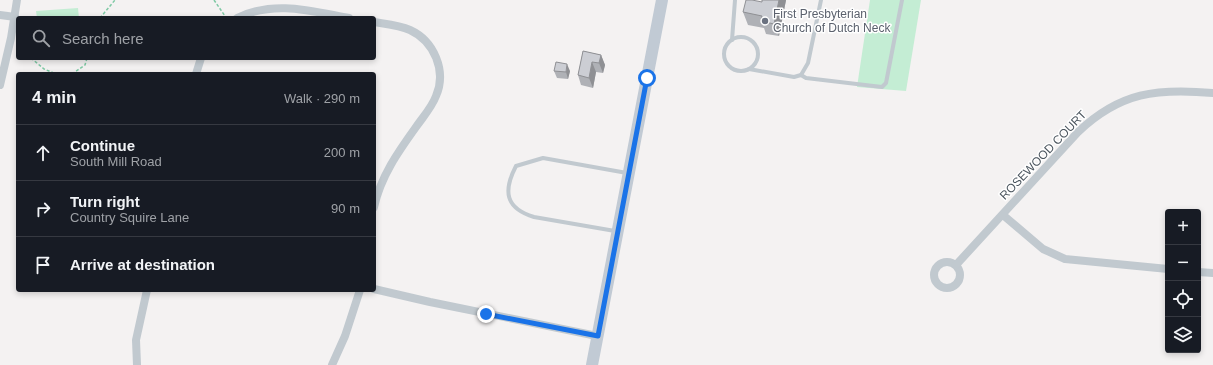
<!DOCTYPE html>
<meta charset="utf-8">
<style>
:root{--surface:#171b24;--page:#242831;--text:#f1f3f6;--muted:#9ea1a6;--line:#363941}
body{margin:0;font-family:Arial,sans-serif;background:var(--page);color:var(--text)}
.controls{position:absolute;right:12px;bottom:12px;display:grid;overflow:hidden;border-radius:4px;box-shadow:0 2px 6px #0003}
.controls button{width:36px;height:36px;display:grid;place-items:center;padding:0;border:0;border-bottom:1px solid var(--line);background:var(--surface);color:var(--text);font:20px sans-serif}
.stop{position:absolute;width:12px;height:12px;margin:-9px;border:3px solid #1a73e8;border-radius:50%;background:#fff}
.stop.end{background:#1a73e8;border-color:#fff;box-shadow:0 1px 4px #0008}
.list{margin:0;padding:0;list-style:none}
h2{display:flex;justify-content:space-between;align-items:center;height:52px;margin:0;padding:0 16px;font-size:17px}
h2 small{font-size:13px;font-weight:400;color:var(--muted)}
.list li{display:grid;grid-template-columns:26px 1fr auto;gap:12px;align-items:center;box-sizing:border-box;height:56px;padding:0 16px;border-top:1px solid var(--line)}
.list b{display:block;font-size:15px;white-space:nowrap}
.list p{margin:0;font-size:13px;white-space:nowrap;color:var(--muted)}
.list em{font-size:13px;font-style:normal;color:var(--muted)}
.icon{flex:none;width:22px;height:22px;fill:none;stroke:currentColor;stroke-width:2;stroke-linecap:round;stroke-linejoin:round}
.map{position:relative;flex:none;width:1213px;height:365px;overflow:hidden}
.search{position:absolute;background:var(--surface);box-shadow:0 2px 6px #0003;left:16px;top:16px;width:360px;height:44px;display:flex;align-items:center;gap:10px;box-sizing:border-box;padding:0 14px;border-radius:4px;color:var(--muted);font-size:15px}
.panel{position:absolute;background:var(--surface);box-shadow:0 2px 6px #0003;left:16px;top:72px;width:360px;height:220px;border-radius:4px}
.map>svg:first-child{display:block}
</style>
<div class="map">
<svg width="1213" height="365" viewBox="0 0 1213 365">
<rect width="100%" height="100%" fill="#f4f2f2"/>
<g fill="#c4edd4">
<polygon points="870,0 921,0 906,91 857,87"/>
<polygon points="78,8 79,18 37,18 36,11"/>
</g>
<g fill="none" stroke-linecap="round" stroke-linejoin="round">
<g stroke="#7ec9a4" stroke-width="1.5" stroke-dasharray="3 2" stroke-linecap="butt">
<polyline points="214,0 225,16"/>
<polyline points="100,18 115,0"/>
<polyline points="31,58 44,69 56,74"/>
<polyline points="72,74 85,65 87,58"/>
</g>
<g stroke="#c1c9cf" stroke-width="4">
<circle cx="741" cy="54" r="17"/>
<polyline points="732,40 735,0"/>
<polyline points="749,69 794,77 801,75 808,63 821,0"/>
<polyline points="801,75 806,78 882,87 886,83 902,0"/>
<path d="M615,231L534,217C505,208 503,191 516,166L543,158L627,173"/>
</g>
<g stroke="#c1c9cf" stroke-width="8">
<polyline points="0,15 15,17"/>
<path d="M237,18C274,0 311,11 349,18"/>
<path d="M374,22C386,24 399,25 410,30C434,41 447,71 436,96C432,107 423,117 416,127C398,152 381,176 374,207"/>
<polyline points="196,74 201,58"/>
<polyline points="0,85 11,38 17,0"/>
<polyline points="1003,215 1043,249 1065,259 1168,269"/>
<circle cx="947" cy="275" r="13"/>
<path d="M956,265L1078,132C1120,92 1157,88 1213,93"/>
<polyline points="1198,272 1213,273"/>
<polyline points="374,289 430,302 597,336"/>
<polyline points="137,365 136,340 147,290"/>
<polyline points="332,365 345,336 360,290"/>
</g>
<polyline stroke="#c1cad4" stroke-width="12" points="592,365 662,0"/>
</g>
<g fill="#afb1b6">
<polygon points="762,0 786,0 779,36 766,34 764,28 748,25 743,12 762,2"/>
<polygon points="583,51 601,55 605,65 603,73 596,72 593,88 581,85 578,75"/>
<polygon points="554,71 570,71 568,79 557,78"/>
</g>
<g fill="#8f9094">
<polygon points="779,0 786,0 779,36 774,24"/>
<polygon points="601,55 605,65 603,73 599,63"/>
<polygon points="592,62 596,72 593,88 589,78"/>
<polygon points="567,64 570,71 568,79 566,72"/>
</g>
<g fill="#ccced4" stroke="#8f9094">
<polygon points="746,0 752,0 762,2 762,0 779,0 774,24 761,21 762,16 743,12"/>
<polygon points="583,51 601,55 599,63 592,62 589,78 578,75"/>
<polygon points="556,62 567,64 566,72 554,71"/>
</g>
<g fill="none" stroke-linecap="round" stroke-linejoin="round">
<polyline stroke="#1a73e8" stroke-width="5" points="486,314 598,336 647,78"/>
</g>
<circle fill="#6b7280" stroke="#fff" stroke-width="1.5" cx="765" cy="21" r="4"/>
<g text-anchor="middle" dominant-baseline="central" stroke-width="3" stroke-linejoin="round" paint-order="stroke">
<g font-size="12" fill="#5b616d" stroke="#fff" text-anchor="start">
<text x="773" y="14">First Presbyterian<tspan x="773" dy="14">Church of Dutch Neck</tspan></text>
</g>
<g font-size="12" fill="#4b555e" stroke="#fff">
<text transform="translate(1043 155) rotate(-46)">ROSEWOOD COURT</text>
</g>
</g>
</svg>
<div class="controls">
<button>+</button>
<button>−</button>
<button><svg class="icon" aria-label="locate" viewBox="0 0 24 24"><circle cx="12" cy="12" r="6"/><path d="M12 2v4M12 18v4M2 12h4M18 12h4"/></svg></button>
<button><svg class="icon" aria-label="layers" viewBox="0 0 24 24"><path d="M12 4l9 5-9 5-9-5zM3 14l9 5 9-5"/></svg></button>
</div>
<div class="stop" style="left:647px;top:78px"></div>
<div class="stop end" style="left:486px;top:314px"></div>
<div class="search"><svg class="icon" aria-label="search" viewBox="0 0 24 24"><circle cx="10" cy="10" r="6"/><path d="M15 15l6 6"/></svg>Search here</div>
<section class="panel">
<h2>4 min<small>Walk · 290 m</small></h2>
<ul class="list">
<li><svg class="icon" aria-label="ahead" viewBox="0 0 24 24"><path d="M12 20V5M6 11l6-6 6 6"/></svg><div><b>Continue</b><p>South Mill Road</p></div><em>200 m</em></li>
<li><svg class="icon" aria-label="right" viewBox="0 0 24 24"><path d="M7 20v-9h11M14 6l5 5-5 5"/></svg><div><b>Turn right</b><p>Country Squire Lane</p></div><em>90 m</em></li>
<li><svg class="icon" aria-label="arrive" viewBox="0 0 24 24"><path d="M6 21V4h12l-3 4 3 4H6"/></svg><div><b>Arrive at destination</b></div></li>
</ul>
</section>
</div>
